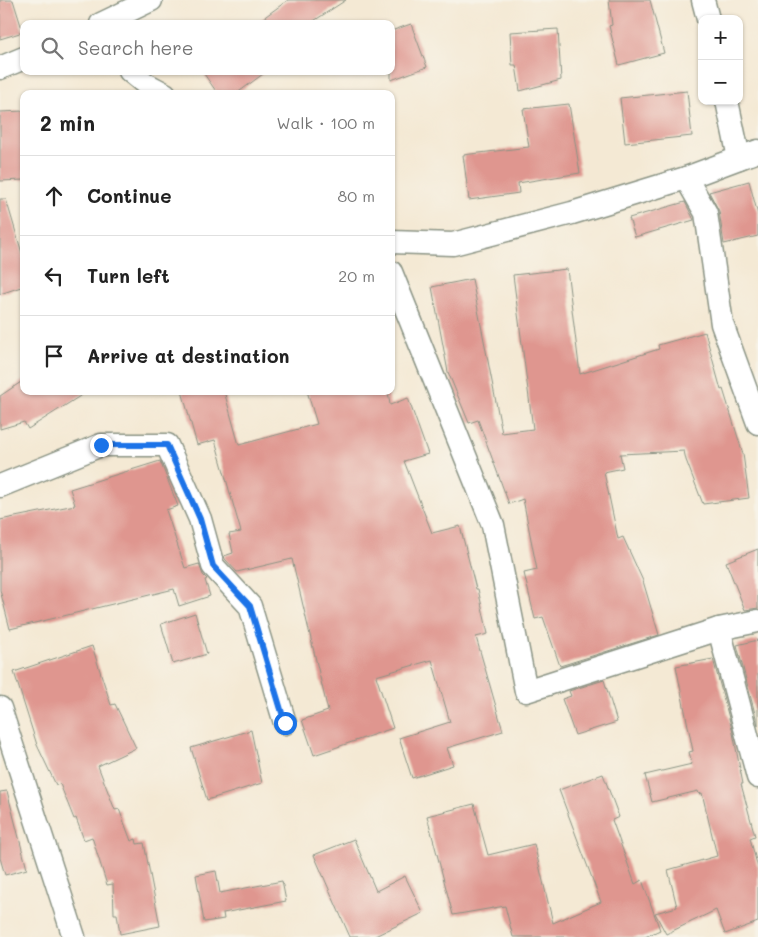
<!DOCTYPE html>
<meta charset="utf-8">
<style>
:root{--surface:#fff;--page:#f2f2f2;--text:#222;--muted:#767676;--line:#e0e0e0}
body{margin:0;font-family:Mali,sans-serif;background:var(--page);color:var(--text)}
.controls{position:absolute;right:15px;top:15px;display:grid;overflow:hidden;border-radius:10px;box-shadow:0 1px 4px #0004}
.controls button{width:45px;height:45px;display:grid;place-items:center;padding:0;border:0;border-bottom:1px solid var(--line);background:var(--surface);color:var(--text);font:25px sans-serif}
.stop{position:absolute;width:15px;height:15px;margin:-11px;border:4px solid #1a73e8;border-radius:50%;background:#fff}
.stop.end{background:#1a73e8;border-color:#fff;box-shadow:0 1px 5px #0008}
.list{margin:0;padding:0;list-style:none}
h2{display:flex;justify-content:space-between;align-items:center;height:65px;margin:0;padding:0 20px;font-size:21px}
h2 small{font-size:16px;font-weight:400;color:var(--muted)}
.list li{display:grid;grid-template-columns:32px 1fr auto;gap:15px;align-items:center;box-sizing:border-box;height:80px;padding:0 20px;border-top:1px solid var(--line)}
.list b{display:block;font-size:19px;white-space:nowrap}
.list em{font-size:16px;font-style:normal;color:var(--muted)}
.icon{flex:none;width:28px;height:28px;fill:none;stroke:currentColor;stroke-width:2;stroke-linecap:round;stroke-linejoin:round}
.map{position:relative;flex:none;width:758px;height:937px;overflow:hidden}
.search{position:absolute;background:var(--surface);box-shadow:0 1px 4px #0004;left:20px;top:20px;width:375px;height:55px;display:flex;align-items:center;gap:12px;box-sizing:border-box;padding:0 18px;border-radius:10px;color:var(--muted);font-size:19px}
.panel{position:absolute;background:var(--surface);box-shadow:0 1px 4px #0004;left:20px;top:90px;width:375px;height:305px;border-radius:10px}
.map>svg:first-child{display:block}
</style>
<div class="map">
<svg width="758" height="937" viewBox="0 0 758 937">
<rect width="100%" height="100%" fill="#f7f3e8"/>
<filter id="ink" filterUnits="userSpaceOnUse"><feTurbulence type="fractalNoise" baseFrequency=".02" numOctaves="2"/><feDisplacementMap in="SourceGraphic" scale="10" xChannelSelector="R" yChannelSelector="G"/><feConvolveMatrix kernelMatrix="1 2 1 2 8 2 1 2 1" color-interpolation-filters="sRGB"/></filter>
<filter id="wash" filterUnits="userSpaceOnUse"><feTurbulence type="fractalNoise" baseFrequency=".0096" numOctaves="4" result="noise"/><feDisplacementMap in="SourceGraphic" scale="20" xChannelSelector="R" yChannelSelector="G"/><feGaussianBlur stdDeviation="1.12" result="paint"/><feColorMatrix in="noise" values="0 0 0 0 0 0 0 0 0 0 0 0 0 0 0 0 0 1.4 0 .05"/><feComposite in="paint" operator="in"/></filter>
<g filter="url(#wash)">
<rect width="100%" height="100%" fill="#f4e9d4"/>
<g id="blocks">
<g fill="#df968f">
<polygon points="0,0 13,0 23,32 0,39"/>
<polygon points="288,0 346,0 309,24 255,24"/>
<polygon points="609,0 650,0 664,53 619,65 609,26 612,25"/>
<polygon points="411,24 427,67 391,80 391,31"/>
<polygon points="558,29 561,80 520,91 516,65 512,65 510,32"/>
<polygon points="202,71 267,71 236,94 218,94"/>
<polygon points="687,91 692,136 625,143 620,98"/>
<polygon points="569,104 580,173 518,183 519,193 469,200 463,155 529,147 523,109"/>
<polygon points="24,111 24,180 0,181 0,112"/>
<polygon points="749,181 758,215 758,236 724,244 719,211 709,192"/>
<polygon points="0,199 6,199 24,260 24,286 0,294"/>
<polygon points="685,202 694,220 635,237 629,218"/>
<polygon points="567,269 580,374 659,349 658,345 705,332 721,390 723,389 743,454 749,498 703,504 686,460 684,451 620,454 623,468 604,472 618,539 623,537 643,581 659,635 560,666 543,617 535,619 524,573 537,570 523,499 509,504 478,420 469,423 448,372 432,287 472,279 502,433 533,429 513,275"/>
<polygon points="24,380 24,391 88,391 28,429 24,422 0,429 0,396"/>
<polygon points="182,391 224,391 239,445 317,424 307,391 388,391 390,405 408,398 428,454 404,461 432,533 460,526 476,589 478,589 488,634 476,637 503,731 447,748 453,765 412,778 399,738 450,722 432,660 376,676 393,728 314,755 302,720 328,711 292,559 237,572 225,559 224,556 233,553 229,534 241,532 215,440 197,445"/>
<polygon points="160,461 178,506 166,510 185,568 199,564 203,575 207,579 205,580 210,596 179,606 174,589 10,629 0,590 0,520 75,505 70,489"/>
<polygon points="758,549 758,608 745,610 726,562"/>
<polygon points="195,613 207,654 173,664 161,624"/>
<polygon points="758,640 758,725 737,645"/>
<polygon points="92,646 111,705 115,704 136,748 98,766 115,810 119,809 131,841 136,839 137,844 144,843 160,926 120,934 117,914 114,914 113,884 107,885 92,837 84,840 76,818 74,819 60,784 56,785 37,745 14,672"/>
<polygon points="713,659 733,733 743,784 741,784 755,836 750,838 758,868 758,922 725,934 716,910 666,934 655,913 677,907 668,870 717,856 702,793 699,794 698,791 652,802 645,775 692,764 689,752 693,751 676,666"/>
<polygon points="604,680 617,722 575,735 562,699 571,696 569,691"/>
<polygon points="251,730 262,783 207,800 191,748"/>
<polygon points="603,774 619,817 612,820 635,884 642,880 660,930 645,937 513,937 505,906 453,915 427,816 474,804 488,855 534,844 553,923 601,902 559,790"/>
<polygon points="7,791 27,869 5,875 0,858 0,792"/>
<polygon points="354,839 376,891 405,876 423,913 373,937 350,937 314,855"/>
<polygon points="216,871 220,893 282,881 286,901 223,913 224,919 204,922 196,875"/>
</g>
</g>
</g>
<g filter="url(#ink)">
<use href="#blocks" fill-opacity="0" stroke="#8a9384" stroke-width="1"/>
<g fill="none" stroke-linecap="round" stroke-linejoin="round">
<defs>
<g id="street">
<polyline points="703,0 708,19"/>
<polyline points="101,24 151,0"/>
<polyline points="0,68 24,58"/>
<polyline points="130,71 146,84 165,94"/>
<polyline points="727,101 739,158"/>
<polyline points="686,178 706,213 722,324 758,423"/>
<polyline points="391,242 453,244 572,213 686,178 758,151"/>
<polyline points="391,272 493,525 526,691 719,629 758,621"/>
<polyline points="0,486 101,445 167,445 200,519 213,566 250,606 285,723"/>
<polyline points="719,629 758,777"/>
<polyline points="0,708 74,937"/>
</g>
</defs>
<use href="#street" stroke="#8a9384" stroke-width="25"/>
<use href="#street" stroke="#fff" stroke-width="22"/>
</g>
</g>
<g fill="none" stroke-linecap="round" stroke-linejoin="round" filter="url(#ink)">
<polyline stroke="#1a73e8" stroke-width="6" points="101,445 167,445 200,519 213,566 250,606 285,723"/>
</g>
</svg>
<div class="controls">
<button>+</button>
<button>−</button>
</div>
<div class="stop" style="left:285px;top:723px"></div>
<div class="stop end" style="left:101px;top:445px"></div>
<div class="search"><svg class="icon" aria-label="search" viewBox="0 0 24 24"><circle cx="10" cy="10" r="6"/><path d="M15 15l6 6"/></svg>Search here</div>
<section class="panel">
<h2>2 min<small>Walk · 100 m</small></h2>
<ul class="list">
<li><svg class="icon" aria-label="ahead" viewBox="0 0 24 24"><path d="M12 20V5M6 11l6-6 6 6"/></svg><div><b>Continue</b></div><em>80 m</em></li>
<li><svg class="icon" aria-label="left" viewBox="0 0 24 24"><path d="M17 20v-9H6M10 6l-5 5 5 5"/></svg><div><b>Turn left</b></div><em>20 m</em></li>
<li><svg class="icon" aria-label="arrive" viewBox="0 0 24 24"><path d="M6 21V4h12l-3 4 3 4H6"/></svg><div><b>Arrive at destination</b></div></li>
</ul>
</section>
</div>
